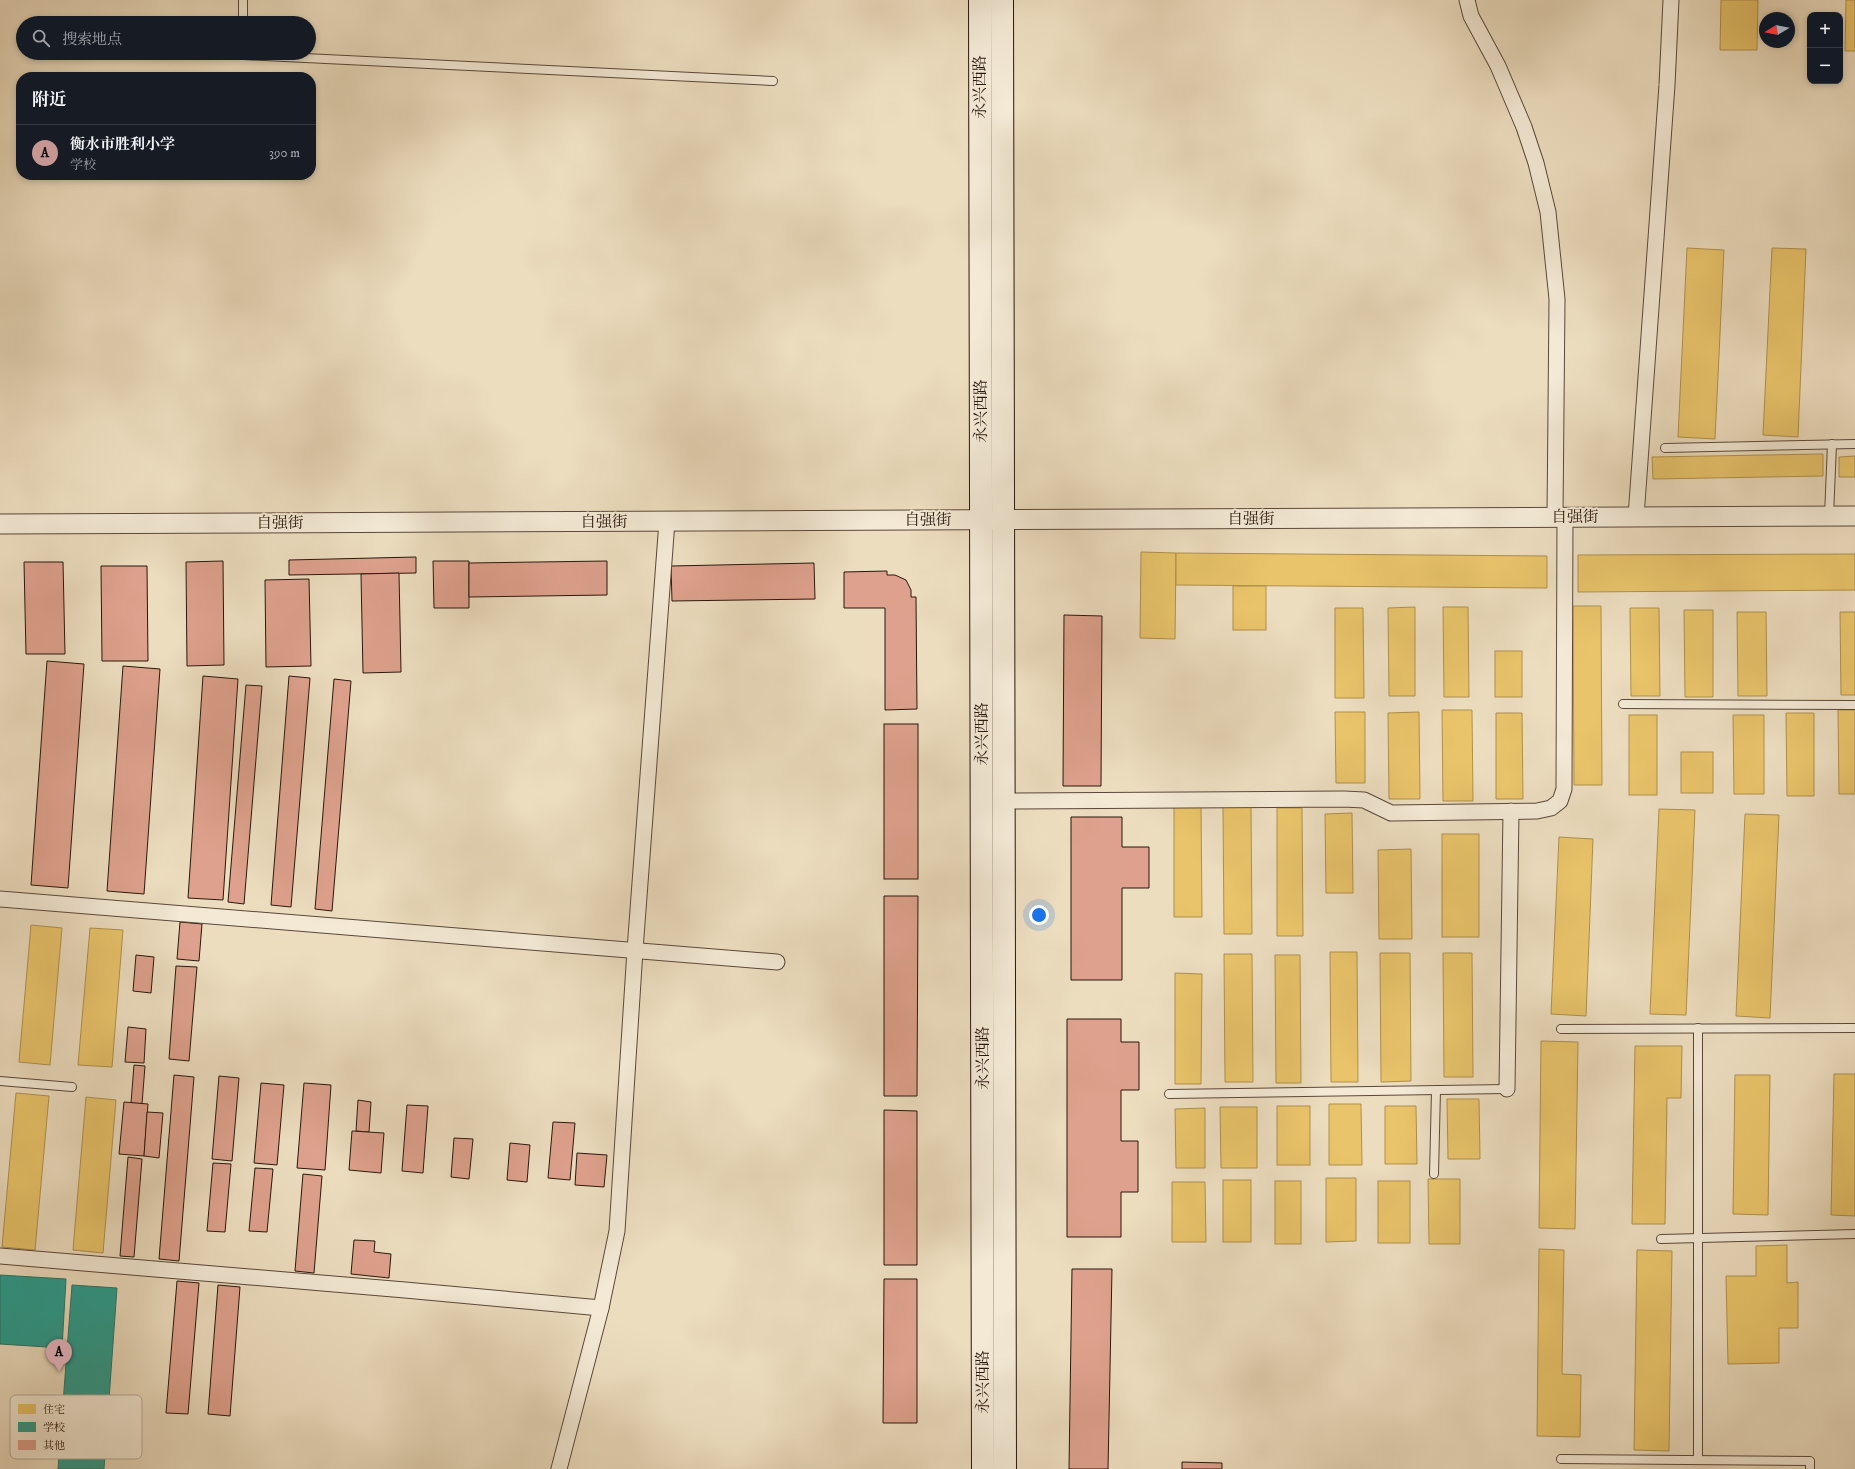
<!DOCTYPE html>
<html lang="zh">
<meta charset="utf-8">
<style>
:root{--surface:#171b24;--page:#20242c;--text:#f1f3f6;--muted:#9ea1a6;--line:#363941;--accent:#c59692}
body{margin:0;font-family:"IM FELL DW Pica","Noto Serif SC",serif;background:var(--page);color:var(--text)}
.controls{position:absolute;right:12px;top:12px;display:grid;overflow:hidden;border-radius:8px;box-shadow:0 2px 6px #0003}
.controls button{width:36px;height:36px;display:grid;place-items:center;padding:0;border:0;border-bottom:1px solid var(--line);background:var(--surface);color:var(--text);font:20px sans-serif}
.compass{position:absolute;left:1759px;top:12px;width:36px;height:36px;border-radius:50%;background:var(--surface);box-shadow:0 2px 6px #0003;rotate:260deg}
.you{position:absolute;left:1039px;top:915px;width:14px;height:14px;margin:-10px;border:3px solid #fff;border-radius:50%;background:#1a73e8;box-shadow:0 0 0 6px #1a73e833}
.badge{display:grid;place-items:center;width:26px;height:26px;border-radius:50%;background:var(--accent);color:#111;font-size:13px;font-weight:700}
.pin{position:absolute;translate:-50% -33px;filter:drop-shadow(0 1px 2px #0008)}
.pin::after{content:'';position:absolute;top:21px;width:14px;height:12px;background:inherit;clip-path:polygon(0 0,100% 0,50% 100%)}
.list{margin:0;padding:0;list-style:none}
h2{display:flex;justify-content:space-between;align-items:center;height:52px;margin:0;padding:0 16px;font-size:17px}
h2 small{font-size:13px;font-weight:400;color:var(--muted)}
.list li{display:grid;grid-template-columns:26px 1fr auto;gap:12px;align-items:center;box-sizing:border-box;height:56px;padding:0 16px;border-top:1px solid var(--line)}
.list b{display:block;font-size:15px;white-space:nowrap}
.list p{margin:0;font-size:13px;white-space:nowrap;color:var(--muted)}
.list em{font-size:13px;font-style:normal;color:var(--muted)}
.icon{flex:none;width:22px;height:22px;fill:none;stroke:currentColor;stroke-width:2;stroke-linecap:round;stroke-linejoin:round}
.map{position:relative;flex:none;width:1855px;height:1469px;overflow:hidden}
.search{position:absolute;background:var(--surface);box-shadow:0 2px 6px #0003;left:16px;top:16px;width:300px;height:44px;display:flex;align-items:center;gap:10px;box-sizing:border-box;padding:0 14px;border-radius:22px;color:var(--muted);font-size:15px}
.panel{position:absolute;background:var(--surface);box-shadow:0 2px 6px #0003;left:16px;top:72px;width:300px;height:108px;border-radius:16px}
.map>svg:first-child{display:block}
</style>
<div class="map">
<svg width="1855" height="1469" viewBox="0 0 1855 1469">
<rect width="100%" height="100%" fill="#ecddbf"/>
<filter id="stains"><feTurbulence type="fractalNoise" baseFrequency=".005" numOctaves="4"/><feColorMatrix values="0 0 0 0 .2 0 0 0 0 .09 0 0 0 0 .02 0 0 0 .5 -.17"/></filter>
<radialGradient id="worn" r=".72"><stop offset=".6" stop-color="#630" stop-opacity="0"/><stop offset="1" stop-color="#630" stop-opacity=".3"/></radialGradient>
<g fill="#e9c46a" stroke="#af904e">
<polygon points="1721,0 1758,0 1757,50 1720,50"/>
<polygon points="1846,0 1855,0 1855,51 1845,51"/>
<polygon points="1687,248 1724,250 1715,439 1678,437"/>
<polygon points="1772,248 1806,249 1798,437 1763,435"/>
<polygon points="1823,454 1823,476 1653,479 1652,457"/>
<polygon points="1855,456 1855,477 1839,477 1839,457"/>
<polygon points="1141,552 1176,553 1175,639 1140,638"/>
<polygon points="1176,553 1547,556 1547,588 1176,585"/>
<polygon points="1855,554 1855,590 1578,592 1578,555"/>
<rect x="1233" y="586" width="33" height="44"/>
<polygon points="1573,606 1601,606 1602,785 1574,785"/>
<polygon points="1415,607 1415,696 1389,696 1388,608"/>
<polygon points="1443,607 1468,607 1469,697 1444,697"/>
<polygon points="1335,608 1363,608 1364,698 1335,698"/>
<polygon points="1630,608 1659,608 1660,696 1631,696"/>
<polygon points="1684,610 1713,610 1713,697 1685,697"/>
<polygon points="1737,612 1766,612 1767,696 1738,696"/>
<polygon points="1840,612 1855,612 1855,695 1841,695"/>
<rect x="1495" y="651" width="27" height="46"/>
<polygon points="1442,710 1472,710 1473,801 1443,801"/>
<polygon points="1838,710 1855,710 1855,794 1839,794"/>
<polygon points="1335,712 1365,712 1365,783 1336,783"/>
<polygon points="1419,712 1420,799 1389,799 1388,713"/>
<polygon points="1496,713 1522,713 1523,799 1496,799"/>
<polygon points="1786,713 1814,713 1814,796 1787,796"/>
<rect x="1629" y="715" width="28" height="80"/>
<polygon points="1733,715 1764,715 1764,794 1734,794"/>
<rect x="1681" y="752" width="32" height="41"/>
<polygon points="1174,804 1201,804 1202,917 1174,917"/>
<polygon points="1223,807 1251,807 1252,934 1224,934"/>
<polygon points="1277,808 1302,808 1303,936 1277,936"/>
<polygon points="1659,809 1695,810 1686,1015 1650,1014"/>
<polygon points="1352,813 1353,893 1326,893 1325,814"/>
<polygon points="1745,814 1779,815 1770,1018 1736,1016"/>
<rect x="1442" y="834" width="37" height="103"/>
<polygon points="1559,837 1593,839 1586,1016 1551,1014"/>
<polygon points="1411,849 1412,939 1379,939 1378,850"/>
<polygon points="31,925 62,928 50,1065 19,1062"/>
<polygon points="90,928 123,930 112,1067 78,1065"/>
<polygon points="1330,952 1357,952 1358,1082 1331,1082"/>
<polygon points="1380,953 1410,953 1411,1081 1381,1082"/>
<polygon points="1443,953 1472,953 1473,1077 1444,1077"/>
<polygon points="1224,954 1252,954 1253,1082 1225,1082"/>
<polygon points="1275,955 1300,955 1301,1083 1276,1083"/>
<polygon points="1175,973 1202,974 1201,1084 1175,1084"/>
<polygon points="1541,1041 1578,1042 1575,1229 1539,1228"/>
<polygon points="1635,1046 1682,1046 1681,1098 1667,1098 1665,1224 1632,1224"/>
<polygon points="1834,1074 1855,1074 1855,1216 1831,1215"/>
<polygon points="1735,1075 1770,1075 1768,1215 1733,1214"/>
<polygon points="16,1093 49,1096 35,1250 2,1247"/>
<polygon points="86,1097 116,1100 103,1253 73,1250"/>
<polygon points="1447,1099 1479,1099 1480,1159 1448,1159"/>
<polygon points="1329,1104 1361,1104 1362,1165 1329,1165"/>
<rect x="1277" y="1106" width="33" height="59"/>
<polygon points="1385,1106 1416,1106 1417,1164 1385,1164"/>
<polygon points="1220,1107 1257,1107 1257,1168 1221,1168"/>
<polygon points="1205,1108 1205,1168 1176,1168 1175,1109"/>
<polygon points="1326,1178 1356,1178 1356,1241 1326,1242"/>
<polygon points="1428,1179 1460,1179 1460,1244 1429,1244"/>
<rect x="1223" y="1180" width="28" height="62"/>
<rect x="1275" y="1181" width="26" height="63"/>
<rect x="1378" y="1181" width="32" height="62"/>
<polygon points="1172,1182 1205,1182 1206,1242 1172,1242"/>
<polygon points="1787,1245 1787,1283 1798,1282 1798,1328 1779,1328 1779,1363 1728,1364 1726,1276 1756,1276 1756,1246"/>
<polygon points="1539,1249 1564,1250 1562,1374 1581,1375 1580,1437 1537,1436"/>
<polygon points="1637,1250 1672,1251 1669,1451 1634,1450"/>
</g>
<g fill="#2a9d8f" stroke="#2a7568">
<polygon points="0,1275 66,1279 62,1348 0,1344"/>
<polygon points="72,1285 117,1288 104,1469 58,1469"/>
</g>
<g fill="#dea18d" stroke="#29170d">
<polygon points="416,557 416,573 289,575 289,560"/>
<polygon points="223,561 224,665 187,666 186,562"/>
<polygon points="433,561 469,561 469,608 434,608"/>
<polygon points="607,561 607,595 469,597 469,563"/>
<polygon points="24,562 63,562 65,654 26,654"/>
<polygon points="814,563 815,599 672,601 671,566"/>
<polygon points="101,566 147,566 148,661 102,661"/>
<polygon points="887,571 887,575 895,575 906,580 911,590 911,597 916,597 917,709 885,710 885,608 844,608 844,572"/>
<polygon points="399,573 401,672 363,673 361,574"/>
<polygon points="309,579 311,666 266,667 265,580"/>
<polygon points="1064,615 1102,616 1101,786 1063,786"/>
<polygon points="47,661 84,664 68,888 31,885"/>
<polygon points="123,666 160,669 144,894 107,891"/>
<polygon points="203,676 238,679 223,900 188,898"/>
<polygon points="289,676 310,678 291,907 271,905"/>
<polygon points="334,679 351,681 332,911 315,909"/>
<polygon points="246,685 262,686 244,904 228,902"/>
<rect x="884" y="724" width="34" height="155"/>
<polygon points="1071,817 1122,817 1122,847 1149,847 1149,888 1122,888 1122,980 1071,980"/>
<polygon points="884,896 918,896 917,1096 884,1096"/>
<polygon points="180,922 202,924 199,961 177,959"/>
<polygon points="136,955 154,957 151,993 133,991"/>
<polygon points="176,966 197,967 189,1061 169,1059"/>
<polygon points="1067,1019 1121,1019 1121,1042 1139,1042 1139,1090 1121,1090 1121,1141 1138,1141 1138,1192 1121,1192 1121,1237 1067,1237"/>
<polygon points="128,1027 146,1029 144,1063 125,1062"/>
<polygon points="134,1065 145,1066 142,1104 131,1103"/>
<polygon points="174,1075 194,1077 179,1261 159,1259"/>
<polygon points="219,1076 239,1078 232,1161 212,1159"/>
<polygon points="261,1083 284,1085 277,1165 254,1163"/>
<polygon points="304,1083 331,1085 325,1170 297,1168"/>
<polygon points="358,1100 371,1102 369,1132 356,1131"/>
<polygon points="124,1102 148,1104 144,1156 119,1154"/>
<polygon points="407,1105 428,1106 423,1173 402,1171"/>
<polygon points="884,1110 917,1111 917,1265 884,1265"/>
<polygon points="147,1112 163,1113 159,1158 144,1156"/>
<polygon points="553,1122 575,1123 570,1180 548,1178"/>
<polygon points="352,1131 384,1133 381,1173 349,1170"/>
<polygon points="454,1138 473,1139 469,1179 451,1177"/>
<polygon points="510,1143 530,1145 527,1182 507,1180"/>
<polygon points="577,1153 607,1155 604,1187 575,1185"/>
<polygon points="128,1157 142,1159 134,1257 120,1256"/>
<polygon points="213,1163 231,1164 225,1232 207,1231"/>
<polygon points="255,1168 273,1169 267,1232 249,1231"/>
<polygon points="303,1174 322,1176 314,1273 295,1271"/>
<polygon points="354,1240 375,1241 374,1252 391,1254 389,1278 351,1274"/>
<polygon points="1072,1269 1112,1269 1108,1469 1069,1469"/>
<polygon points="884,1279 917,1279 917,1423 883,1423"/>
<polygon points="177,1281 199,1283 188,1414 166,1413"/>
<polygon points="218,1285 240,1287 230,1416 208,1414"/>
<polygon points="1182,1462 1222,1463 1222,1469 1182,1469"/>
</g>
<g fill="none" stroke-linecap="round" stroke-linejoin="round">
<defs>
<g id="service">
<polyline points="243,23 243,0"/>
<polyline points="243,53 243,55 773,81"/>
<polyline points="1665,448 1855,444"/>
<polyline points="1829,516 1832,444"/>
<polyline points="1623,704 1855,705"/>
<polyline points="1698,1028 1698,1460"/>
<polyline points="1561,1029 1855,1028"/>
<polyline points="0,1081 72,1087"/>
<polyline points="1169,1094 1507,1089"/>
<polyline points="1434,1174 1436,1090"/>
<polyline points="1661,1239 1855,1234"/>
<polyline points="1561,1459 1810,1461 1810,1469"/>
</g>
<g id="minor">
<polyline points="1467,0 1471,16 1498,66 1524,127 1536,163 1548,212 1557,299 1555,517"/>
<polyline points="1636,517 1667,85 1671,0"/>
<polyline points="1004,801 1344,799 1364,800 1391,813 1537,811 1551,808 1560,801 1564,789 1565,517"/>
<polyline points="0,899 777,962"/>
<polyline points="1507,1089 1511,811"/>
<polyline points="0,1256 405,1290 601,1308"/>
<polyline points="559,1469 601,1308 617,1231 635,950 667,521"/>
</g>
<polyline id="tertiary" points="0,524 1855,516"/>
<g id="secondary">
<polyline points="980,0 983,1469"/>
<polyline points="1002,0 1005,1469"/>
</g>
</defs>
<use href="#service" stroke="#5a483a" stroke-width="10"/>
<use href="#minor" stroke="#5a483a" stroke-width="17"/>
<use href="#tertiary" stroke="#5a483a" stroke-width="21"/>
<use href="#secondary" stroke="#29170d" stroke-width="24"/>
<use href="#service" stroke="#f3e9d5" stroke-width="8"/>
<use href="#minor" stroke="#f3e9d5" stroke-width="15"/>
<use href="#tertiary" stroke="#f3e9d5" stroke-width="19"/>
<use href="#secondary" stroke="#f3e9d5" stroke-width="22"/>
</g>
<g text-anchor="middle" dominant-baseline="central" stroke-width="4" stroke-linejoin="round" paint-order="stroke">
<g font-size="16" fill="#29170d" stroke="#f3e9d5">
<text transform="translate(980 87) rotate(-90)">永兴西路</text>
<text transform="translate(981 411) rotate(-90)">永兴西路</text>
<text x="1575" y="517">自强街</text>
<text x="1251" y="519">自强街</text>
<text x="928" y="520">自强街</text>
<text x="604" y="522">自强街</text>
<text x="280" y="523">自强街</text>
<text transform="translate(982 734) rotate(-90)">永兴西路</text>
<text transform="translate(983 1058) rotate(-90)">永兴西路</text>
<text transform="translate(983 1382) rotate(-90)">永兴西路</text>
</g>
</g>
<rect x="10" y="1395" width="132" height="64" rx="6" fill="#f3e9d5" stroke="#b6aa99" stroke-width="1"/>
<rect x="18" y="1404" width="18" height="10" fill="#e9c46a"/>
<rect x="18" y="1422" width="18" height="10" fill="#2a9d8f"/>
<rect x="18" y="1440" width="18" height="10" fill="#dea18d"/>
<g font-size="11" fill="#29170d">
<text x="43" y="1413">住宅</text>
<text x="43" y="1431">学校</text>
<text x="43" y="1449">其他</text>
</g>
<rect width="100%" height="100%" filter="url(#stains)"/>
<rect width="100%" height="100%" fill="url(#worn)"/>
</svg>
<div class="controls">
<button>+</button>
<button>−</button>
</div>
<svg class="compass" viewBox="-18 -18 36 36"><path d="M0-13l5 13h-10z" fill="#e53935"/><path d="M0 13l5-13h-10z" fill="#9ea1a6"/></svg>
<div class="you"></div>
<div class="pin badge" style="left:59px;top:1372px">A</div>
<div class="search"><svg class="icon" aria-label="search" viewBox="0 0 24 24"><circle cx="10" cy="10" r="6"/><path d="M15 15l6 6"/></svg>搜索地点</div>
<section class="panel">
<h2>附近<small></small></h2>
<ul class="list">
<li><span class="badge">A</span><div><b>衡水市胜利小学</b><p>学校</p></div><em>390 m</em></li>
</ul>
</section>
</div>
